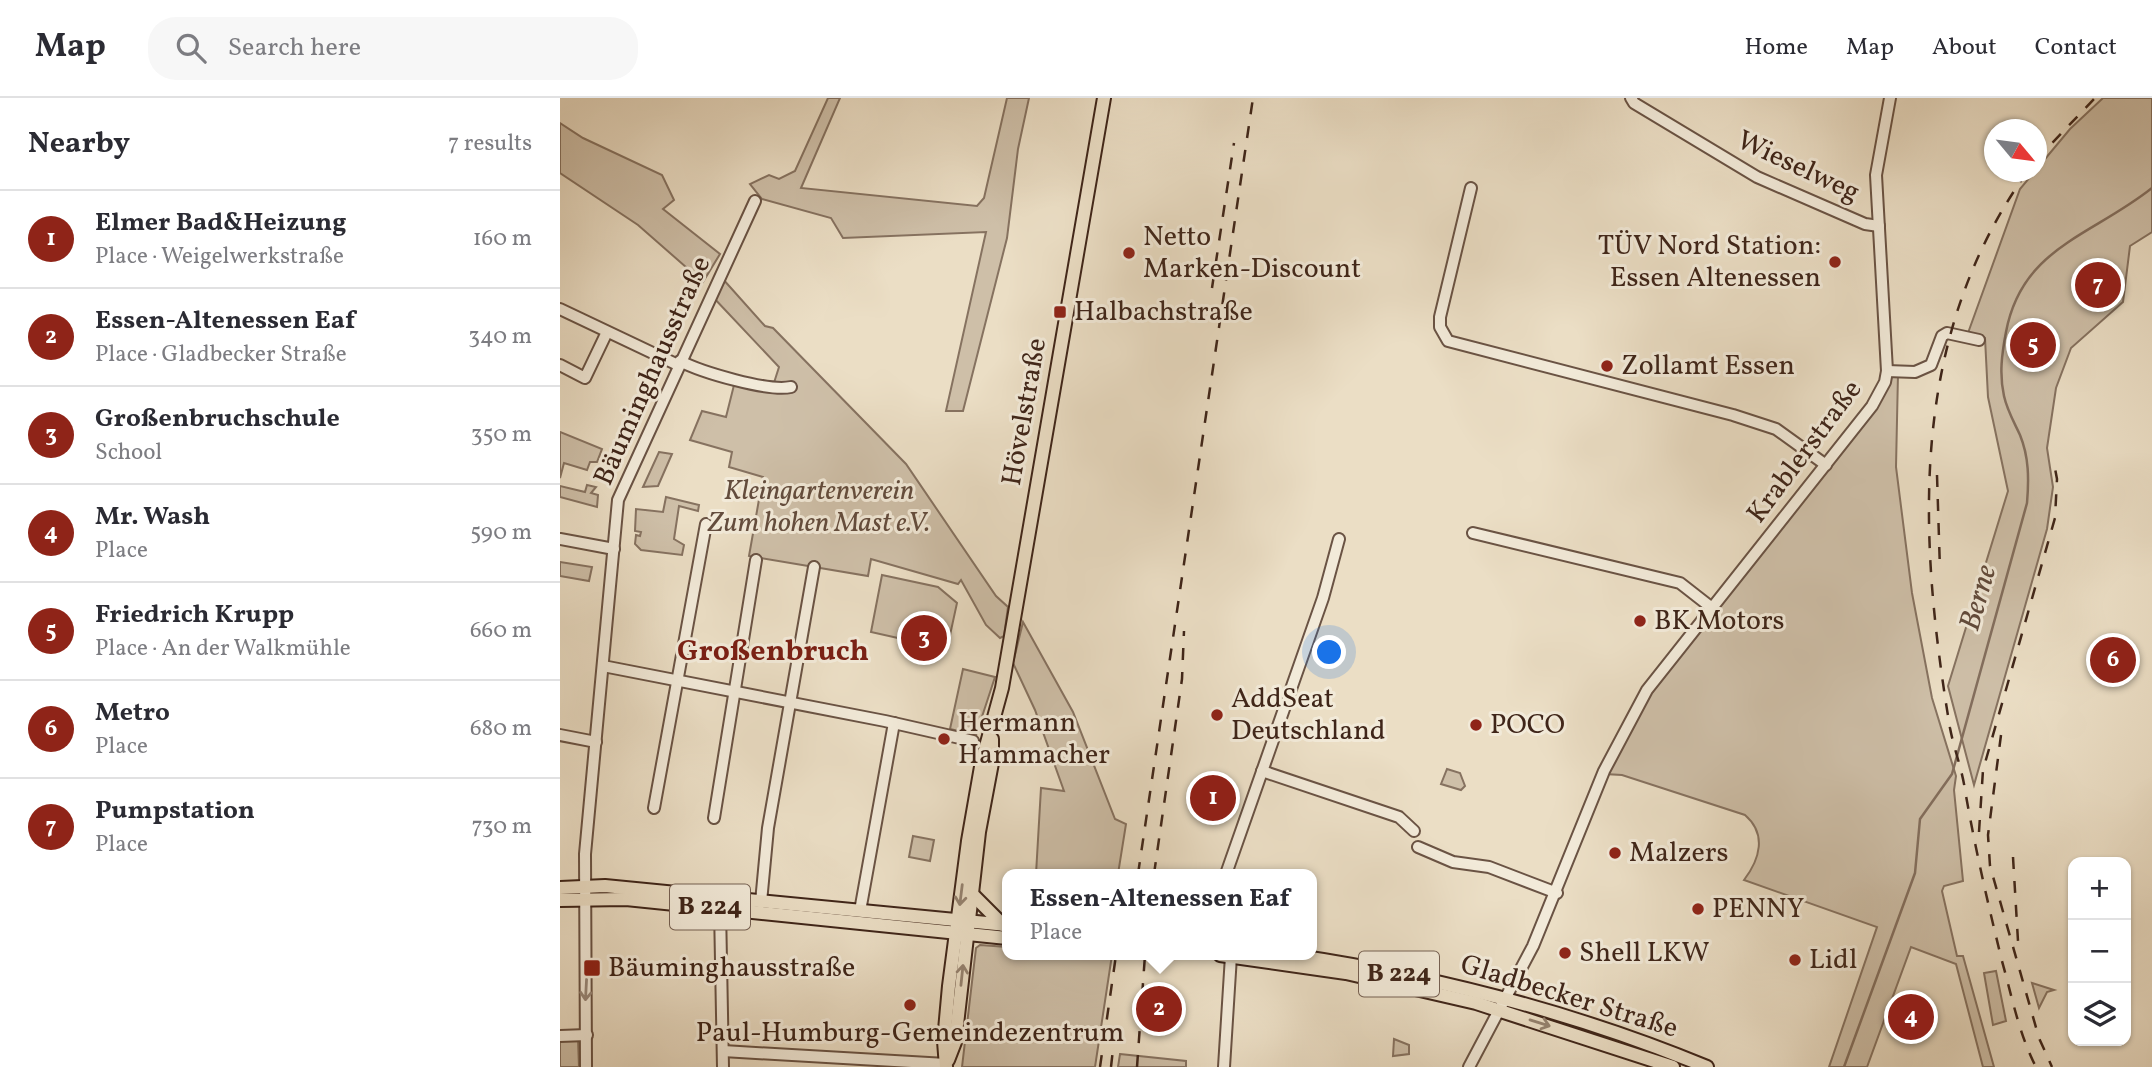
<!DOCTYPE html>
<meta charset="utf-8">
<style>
:root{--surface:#fff;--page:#f7f7f7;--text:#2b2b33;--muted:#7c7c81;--line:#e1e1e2;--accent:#8f2418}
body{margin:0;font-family:Vollkorn,serif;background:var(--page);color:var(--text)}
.controls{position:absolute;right:21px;bottom:21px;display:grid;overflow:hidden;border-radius:14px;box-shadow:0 2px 5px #0004}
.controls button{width:63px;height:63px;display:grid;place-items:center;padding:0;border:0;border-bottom:2px solid var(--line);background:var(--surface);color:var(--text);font:35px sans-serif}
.compass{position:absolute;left:1424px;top:21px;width:63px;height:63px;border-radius:50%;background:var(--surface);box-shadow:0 2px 5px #0004;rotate:119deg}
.you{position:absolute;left:770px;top:555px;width:24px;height:24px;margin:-18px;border:5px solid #fff;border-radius:50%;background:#1a73e8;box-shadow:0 0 0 10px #1a73e833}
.badge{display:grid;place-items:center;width:46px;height:46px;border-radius:50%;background:var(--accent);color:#fff;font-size:23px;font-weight:700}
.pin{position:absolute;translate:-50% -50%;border:4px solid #fff;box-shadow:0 2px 7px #0006}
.popup{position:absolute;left:442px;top:771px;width:315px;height:91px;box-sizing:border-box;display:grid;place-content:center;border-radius:14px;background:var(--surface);filter:drop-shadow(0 2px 5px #0005);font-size:23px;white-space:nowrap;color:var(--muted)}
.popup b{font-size:26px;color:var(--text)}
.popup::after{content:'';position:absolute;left:50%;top:100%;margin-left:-14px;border:14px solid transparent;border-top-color:var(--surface)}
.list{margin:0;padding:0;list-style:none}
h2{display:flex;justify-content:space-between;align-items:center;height:91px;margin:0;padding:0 28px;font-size:30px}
h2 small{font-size:23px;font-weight:400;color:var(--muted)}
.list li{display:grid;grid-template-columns:46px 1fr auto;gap:21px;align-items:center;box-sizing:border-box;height:98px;padding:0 28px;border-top:2px solid var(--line)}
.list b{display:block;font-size:26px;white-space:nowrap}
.list p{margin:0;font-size:23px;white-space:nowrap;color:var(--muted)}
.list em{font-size:23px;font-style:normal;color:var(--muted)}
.icon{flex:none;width:38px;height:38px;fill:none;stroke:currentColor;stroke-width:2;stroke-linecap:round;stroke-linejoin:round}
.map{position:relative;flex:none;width:1592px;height:969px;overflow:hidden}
header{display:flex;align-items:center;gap:42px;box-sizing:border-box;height:98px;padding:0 35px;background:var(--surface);border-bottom:2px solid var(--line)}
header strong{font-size:33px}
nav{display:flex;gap:38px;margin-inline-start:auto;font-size:24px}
.search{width:490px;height:63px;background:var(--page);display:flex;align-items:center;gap:18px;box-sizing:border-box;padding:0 24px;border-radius:28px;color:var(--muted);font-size:26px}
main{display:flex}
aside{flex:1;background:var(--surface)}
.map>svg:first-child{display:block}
</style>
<header>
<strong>Map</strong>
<div class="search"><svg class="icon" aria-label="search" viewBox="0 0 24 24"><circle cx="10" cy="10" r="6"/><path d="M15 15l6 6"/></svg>Search here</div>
<nav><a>Home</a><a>Map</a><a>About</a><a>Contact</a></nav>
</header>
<main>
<aside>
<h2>Nearby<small>7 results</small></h2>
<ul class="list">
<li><span class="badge">1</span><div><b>Elmer Bad&amp;Heizung</b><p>Place · Weigelwerkstraße</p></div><em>160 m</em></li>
<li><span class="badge">2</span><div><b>Essen-Altenessen Eaf</b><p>Place · Gladbecker Straße</p></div><em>340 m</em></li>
<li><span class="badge">3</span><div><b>Großenbruchschule</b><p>School</p></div><em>350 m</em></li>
<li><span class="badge">4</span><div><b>Mr. Wash</b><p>Place</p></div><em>590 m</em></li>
<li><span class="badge">5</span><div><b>Friedrich Krupp</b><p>Place · An der Walkmühle</p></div><em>660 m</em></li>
<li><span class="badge">6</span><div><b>Metro</b><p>Place</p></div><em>680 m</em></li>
<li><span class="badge">7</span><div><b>Pumpstation</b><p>Place</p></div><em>730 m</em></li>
</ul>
</aside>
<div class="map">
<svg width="1592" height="969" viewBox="0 0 1592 969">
<rect width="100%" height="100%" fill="#ebdec5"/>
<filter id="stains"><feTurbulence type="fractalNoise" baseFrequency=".00286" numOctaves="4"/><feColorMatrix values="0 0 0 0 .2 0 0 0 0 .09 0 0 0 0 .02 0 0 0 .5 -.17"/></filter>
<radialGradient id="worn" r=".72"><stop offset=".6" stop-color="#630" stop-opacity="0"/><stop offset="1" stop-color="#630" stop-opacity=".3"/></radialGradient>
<g fill="#cebfa8" stroke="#867260" stroke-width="2">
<polygon points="268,0 280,0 241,90 417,108 424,100 447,0 469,0 458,51 447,140 403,313 386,313 426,134 283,140 271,120 202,101 190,86 209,77 219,81 235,73"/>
<polygon points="1543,0 1592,0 1592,134 1570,148 1563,204 1511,250 1496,290 1487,350 1493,389 1487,431 1414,687 1388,588 1448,393 1428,299 1425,240 1408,235 1460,91 1510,31"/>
<polygon points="0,25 23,40 102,77 114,102 103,111 160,156 143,184 78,127 0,75"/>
<polygon points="162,180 205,228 213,230 346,366 436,498 448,509 444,538 440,540 426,527 401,482 398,486 311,461 308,478 189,458 203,379 169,369 172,354 130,342 142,313 166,319 174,287 212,291 219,269 152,198"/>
<path d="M1329,276H1338L1336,369L1352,495L1372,600L1396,678L1394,692L1403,783L1384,788L1382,793L1397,858H1403L1434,969H1423L1396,866L1351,849L1307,969H1269L1317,829L1184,782C1200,761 1207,736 1185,717L1062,677L1045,676L1090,597L1267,372Z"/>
<polygon points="0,334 42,351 37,364 30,364 27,372 4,365 0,380"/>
<polygon points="99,354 112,356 98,388 83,389"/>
<polygon points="27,387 36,389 31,395 38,397 37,409 0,399 0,388 25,394"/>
<polygon points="106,399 139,407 138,413 119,408 114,441 124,447 122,457 81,452 75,446 76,437 80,438 81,434 75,433 76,411 103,414"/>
<polygon points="0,464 32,469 29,483 0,478"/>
<polygon points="322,477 378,489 397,505 387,551 311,534"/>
<polygon points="463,524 513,614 555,721 566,726 558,776 476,776 481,690 504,693 475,612 453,565"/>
<polygon points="403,571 435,579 416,637 390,631"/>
<polygon points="887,671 900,675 905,688 901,692 881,686"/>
<polygon points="353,738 374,742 370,763 349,759"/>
<polygon points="420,847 447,849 447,857 552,857 535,969 402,969 416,850"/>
<polygon points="1436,873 1446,923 1433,927 1424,875"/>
<polygon points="1472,885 1494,892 1487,894 1479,910"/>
<polygon points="18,940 19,969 0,969 0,941"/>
<polygon points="834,941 849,947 849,956 833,958"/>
<polygon points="560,956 626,963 626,969 558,969"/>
</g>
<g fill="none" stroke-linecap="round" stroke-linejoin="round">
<path stroke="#836e5d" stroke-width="2.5" d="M1284,969L1355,775L1360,721L1392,676L1467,405C1469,381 1469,359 1460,337C1454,324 1447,312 1444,298C1439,276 1442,255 1446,234C1462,149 1532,138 1592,90"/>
<defs>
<g id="minor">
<polyline points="1071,0 1074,5 1197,79 1305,126 1319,128"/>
<polyline points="911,90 880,219 880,229 888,243 1173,317 1216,331 1266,367"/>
<polyline points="0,211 118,267"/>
<path d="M120,263C141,274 208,294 231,289"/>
<polyline points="0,267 25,280 47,234"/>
<polyline points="1327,273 1355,274 1371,267 1382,238 1387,235 1419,242"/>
<polyline points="913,435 1120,485 1152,510"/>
<polyline points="0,441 54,451"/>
<polyline points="43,568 325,623 413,643"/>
<polyline points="0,637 36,644"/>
<polyline points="702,673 839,719 854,733"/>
<polyline points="94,710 146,426"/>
<polyline points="154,720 196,462"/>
<polyline points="858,749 893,764 929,769 997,795"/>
<polyline points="666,776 763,500 779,441"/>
<polyline points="201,804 208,730 254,469"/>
<polyline points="160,810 163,969"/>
<polyline points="300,813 334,625"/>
<polyline points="0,938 27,937"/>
<polyline points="163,953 386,966"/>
<polyline points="26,969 25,756 58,402 195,103"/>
<polyline points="664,969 671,858"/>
<polyline points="909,969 973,848 1044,673 1087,592 1312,308 1325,284 1327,273 1316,77 1330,0"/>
</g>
<g id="major">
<polyline points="0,790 45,788 447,827"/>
<polyline points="413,797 443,827"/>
<polyline points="0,802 66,801 447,840"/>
<polyline points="660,857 786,875 916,905 1113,969"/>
<path d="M731,857C873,878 1014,914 1147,969"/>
<polyline points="388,962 395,944 419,734 432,665 432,641"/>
<polyline points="386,969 384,943 389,888 408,743 422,663 442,590 544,0"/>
</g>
</defs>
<use href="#minor" stroke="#6a5344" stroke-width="14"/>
<use href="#major" stroke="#3f2519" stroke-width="16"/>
<use href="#minor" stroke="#f2ead9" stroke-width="10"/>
<use href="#major" stroke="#ebdec5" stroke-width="12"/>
<g stroke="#3f2519" stroke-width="2.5" stroke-dasharray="12 12" stroke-linecap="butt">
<polyline points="1476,62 1535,0"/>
<path d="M1467,74C1348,241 1358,438 1390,630C1394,651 1402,671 1405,692C1415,750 1428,806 1442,863C1452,899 1459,936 1476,969"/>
<polyline points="652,190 674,45"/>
<polyline points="1377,377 1380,472"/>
<polyline points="1441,637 1428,737 1430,768 1479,940 1492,969"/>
<polyline points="1419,734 1423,672 1495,420 1497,381 1494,365"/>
<polyline points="1453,759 1458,843"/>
<polyline points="578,776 693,0"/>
<polyline points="594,776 622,581 624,533"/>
<polyline points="540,969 556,857"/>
<polyline points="551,969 555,933"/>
<polyline points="577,969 585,857"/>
</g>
</g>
<defs><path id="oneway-shaft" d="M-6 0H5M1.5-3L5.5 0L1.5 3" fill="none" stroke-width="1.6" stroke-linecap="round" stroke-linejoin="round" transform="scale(1.75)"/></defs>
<g stroke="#95826f">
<use href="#oneway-shaft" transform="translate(401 797) rotate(97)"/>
<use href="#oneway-shaft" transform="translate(402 877) rotate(-84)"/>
<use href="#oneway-shaft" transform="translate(980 925) rotate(17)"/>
</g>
<use stroke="#988879" href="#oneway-shaft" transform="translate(26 892) rotate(93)"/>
<g fill="#8f2418" stroke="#f2ead9" stroke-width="2.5">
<circle cx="569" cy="155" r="7"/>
<circle cx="1275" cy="164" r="7"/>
<rect x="493" y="207" width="14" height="14" rx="3.5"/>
<circle cx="1047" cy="268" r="7"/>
<circle cx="1080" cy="523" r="7"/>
<circle cx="657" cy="617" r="7"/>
<circle cx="916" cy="627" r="7"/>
<circle cx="384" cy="641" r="7"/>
<circle cx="1055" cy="755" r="7"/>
<circle cx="1138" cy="811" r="7"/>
<circle cx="1005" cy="855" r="7"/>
<circle cx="1235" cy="862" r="7"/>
<rect x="23" y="861" width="18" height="18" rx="3.5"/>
<circle cx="350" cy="907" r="7"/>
</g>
<g text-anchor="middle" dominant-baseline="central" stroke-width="6" stroke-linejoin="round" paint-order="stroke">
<g fill="#f2ead9" stroke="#756053" stroke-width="2">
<rect x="110" y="786.5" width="80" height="45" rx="5"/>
<rect x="799" y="853.5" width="80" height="45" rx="5"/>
</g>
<g font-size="26" font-weight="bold" fill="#3f2519">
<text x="150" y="809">B 224</text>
<text x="839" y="876">B 224</text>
</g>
<g font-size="28" fill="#3f2519" stroke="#f2ead9">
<text transform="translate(1238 69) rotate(25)">Wieselweg</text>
<text transform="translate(93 273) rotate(-66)">Bäuminghausstraße</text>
<text transform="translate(465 314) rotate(-80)">Hövelstraße</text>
<text transform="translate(1245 354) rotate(-53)">Krablerstraße</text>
<text transform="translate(1009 899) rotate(17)">Gladbecker Straße</text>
</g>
<g font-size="28" fill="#3f2519" stroke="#f2ead9" text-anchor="start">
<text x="583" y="139">Netto<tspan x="583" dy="32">Marken-Discount</tspan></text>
<text x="1261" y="148" text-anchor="end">TÜV Nord Station:<tspan x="1261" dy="32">Essen Altenessen</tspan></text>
<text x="514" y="214">Halbachstraße</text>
<text x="1061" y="268">Zollamt Essen</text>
<text x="1094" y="523">BK Motors</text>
<text x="671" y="601">AddSeat<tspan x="671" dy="32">Deutschland</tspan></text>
<text x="398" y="625">Hermann<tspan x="398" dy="32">Hammacher</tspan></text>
<text x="930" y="627">POCO</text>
<text x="1069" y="755">Malzers</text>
<text x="1152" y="811">PENNY</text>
<text x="1019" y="855">Shell LKW</text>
<text x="1249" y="862">Lidl</text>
<text x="48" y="870">Bäuminghausstraße</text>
<text x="350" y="935" text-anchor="middle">Paul-Humburg-Gemeindezentrum</text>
</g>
<g font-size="28" font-style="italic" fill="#634c3d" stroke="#f2ead9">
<text x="259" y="393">Kleingartenverein<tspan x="259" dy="32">Zum hohen Mast e.V.</tspan></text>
</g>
<g font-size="30" font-style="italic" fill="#614a3b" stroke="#f2ead9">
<text transform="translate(1419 500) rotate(-74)">Berne</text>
</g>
<g font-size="30" font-weight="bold" fill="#7a1f14" stroke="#f2ead9">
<text x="213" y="554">Großenbruch</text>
</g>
</g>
<rect width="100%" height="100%" filter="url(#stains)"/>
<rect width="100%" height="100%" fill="url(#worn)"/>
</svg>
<div class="controls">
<button>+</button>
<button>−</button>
<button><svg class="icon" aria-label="layers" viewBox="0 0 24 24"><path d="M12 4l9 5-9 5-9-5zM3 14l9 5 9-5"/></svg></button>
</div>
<svg class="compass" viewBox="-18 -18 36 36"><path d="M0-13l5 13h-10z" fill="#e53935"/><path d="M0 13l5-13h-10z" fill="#7c7c81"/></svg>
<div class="you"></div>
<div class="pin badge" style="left:653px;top:700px">1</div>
<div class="pin badge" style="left:599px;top:911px">2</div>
<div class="popup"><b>Essen-Altenessen Eaf</b>Place</div>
<div class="pin badge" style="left:364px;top:540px">3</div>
<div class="pin badge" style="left:1351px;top:919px">4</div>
<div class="pin badge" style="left:1473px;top:247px">5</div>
<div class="pin badge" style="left:1553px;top:562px">6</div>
<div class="pin badge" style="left:1538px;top:187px">7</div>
</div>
</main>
